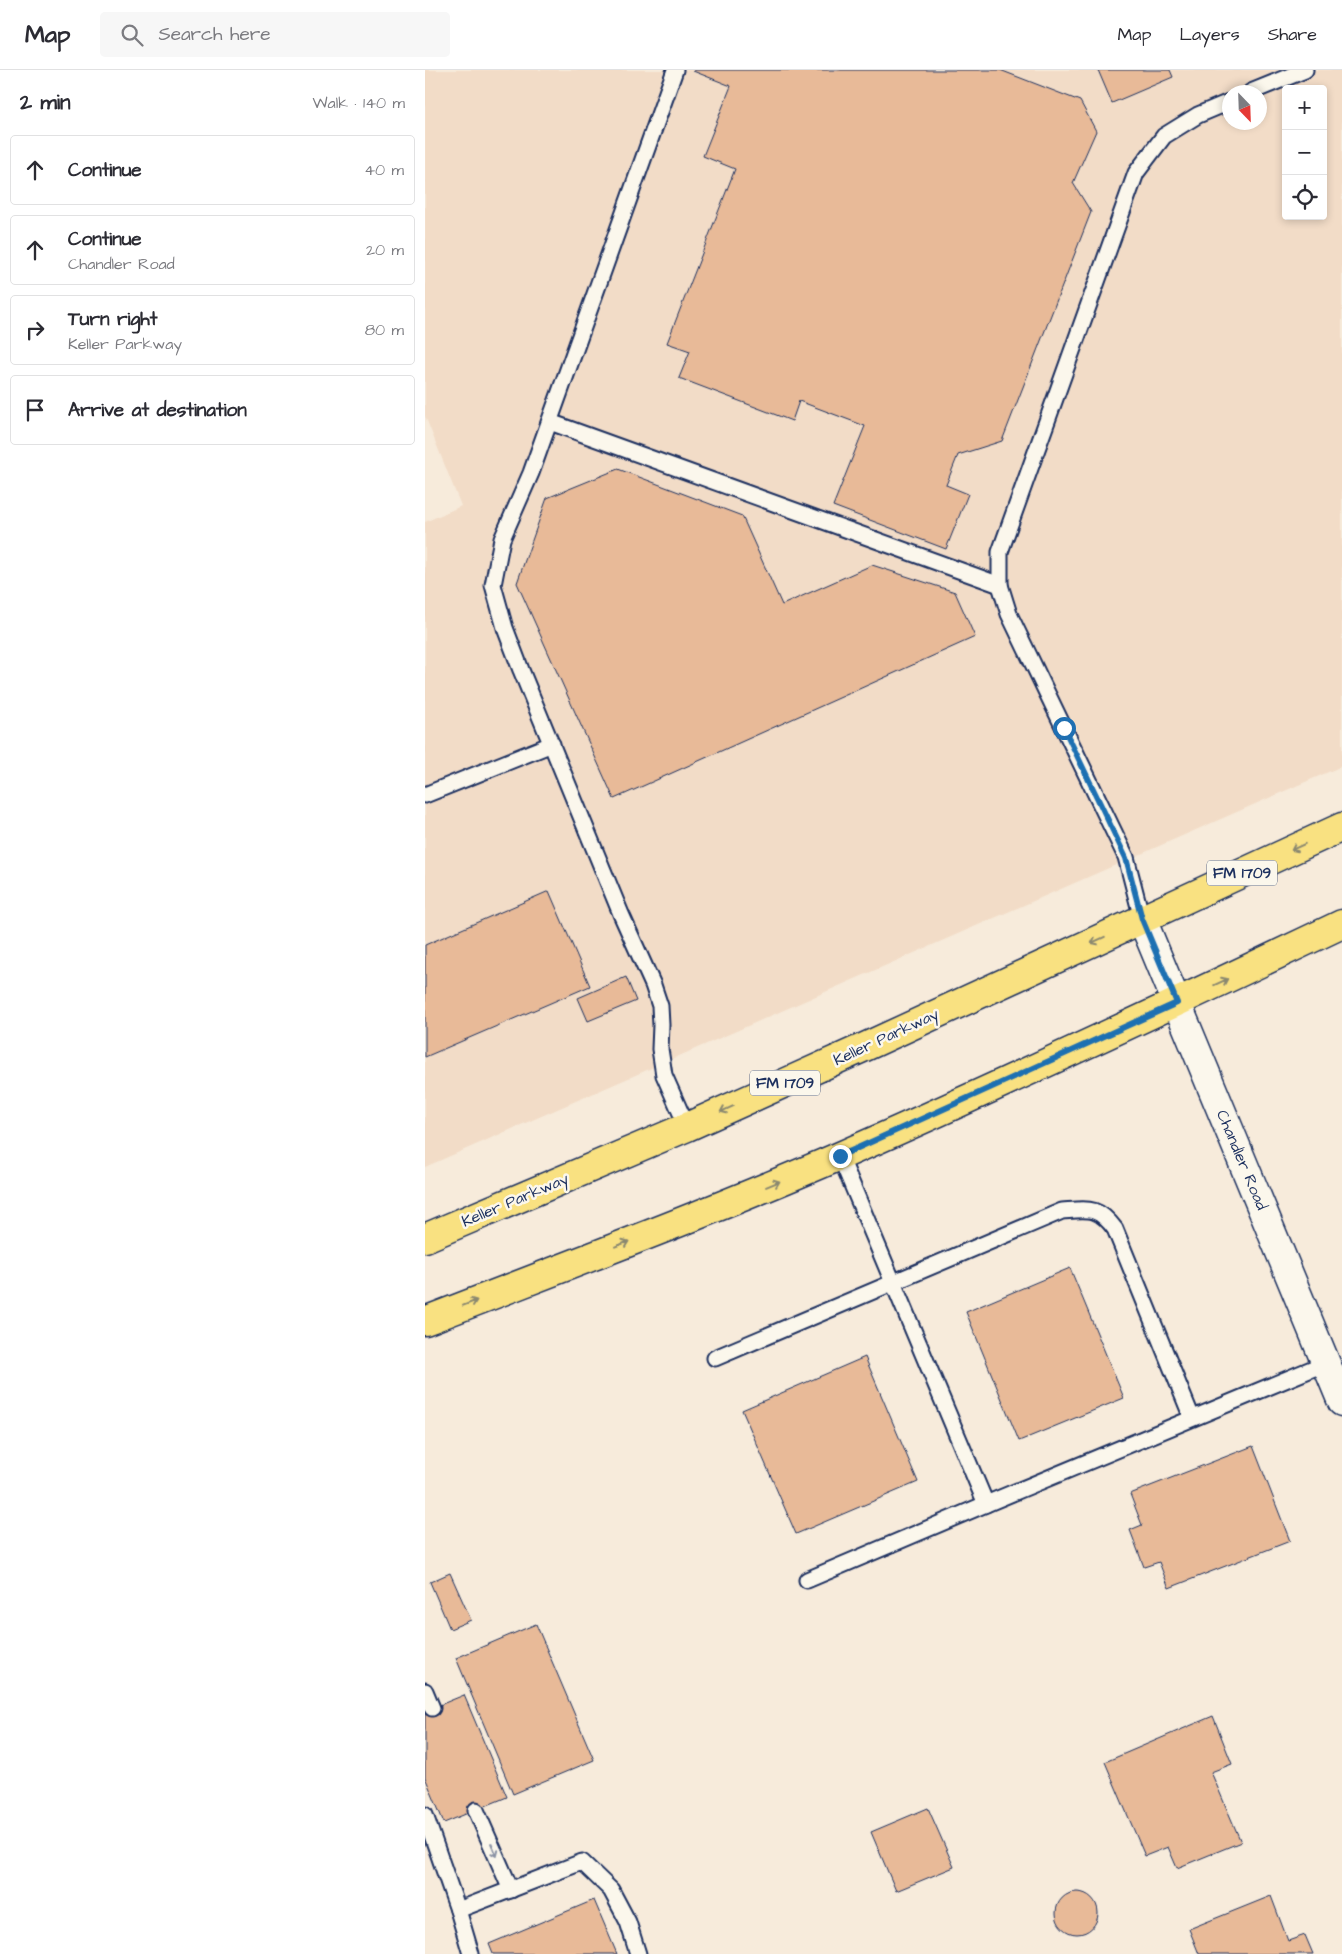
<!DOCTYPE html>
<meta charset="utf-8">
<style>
:root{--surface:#fff;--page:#f7f7f7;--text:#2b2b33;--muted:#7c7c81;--line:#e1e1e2}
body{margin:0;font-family:"Architects Daughter",sans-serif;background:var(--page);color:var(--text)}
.controls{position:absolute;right:15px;top:15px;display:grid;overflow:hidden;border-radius:5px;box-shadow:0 2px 8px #0003}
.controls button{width:45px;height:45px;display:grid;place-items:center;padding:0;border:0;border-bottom:1px solid var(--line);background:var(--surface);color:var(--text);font:25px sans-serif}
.compass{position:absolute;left:797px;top:15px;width:45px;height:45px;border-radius:50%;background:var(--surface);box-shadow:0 2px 8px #0003;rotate:157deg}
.stop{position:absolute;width:15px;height:15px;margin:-11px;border:4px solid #1f6fb2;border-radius:50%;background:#fff}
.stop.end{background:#1f6fb2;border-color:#fff;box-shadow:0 1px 5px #0008}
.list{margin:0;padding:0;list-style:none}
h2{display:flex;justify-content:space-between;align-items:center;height:65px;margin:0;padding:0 20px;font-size:21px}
h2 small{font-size:16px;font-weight:400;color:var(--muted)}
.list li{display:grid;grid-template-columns:32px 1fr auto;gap:15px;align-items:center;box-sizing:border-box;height:70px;margin:0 10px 10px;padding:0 10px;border:1px solid var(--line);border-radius:5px}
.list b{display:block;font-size:19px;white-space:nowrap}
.list p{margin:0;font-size:16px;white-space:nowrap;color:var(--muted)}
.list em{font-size:16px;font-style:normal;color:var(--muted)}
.icon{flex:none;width:28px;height:28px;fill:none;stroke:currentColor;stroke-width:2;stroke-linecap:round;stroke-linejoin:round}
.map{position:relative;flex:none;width:917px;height:1884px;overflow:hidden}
header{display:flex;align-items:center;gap:30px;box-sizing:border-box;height:70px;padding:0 25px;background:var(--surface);border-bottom:1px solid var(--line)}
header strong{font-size:24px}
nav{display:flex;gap:28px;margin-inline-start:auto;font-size:18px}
.search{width:350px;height:45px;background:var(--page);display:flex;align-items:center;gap:12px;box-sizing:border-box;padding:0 18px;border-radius:5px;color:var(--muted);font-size:19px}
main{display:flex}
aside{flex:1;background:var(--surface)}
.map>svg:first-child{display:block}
</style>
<header>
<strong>Map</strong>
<div class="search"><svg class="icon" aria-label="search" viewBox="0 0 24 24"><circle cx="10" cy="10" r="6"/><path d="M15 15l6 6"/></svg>Search here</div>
<nav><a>Map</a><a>Layers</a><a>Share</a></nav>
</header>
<main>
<aside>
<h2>2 min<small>Walk · 140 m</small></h2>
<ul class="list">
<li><svg class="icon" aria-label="ahead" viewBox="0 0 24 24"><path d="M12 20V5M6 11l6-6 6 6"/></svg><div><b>Continue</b></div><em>40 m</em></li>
<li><svg class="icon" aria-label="ahead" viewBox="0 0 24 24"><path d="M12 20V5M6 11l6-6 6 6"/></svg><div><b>Continue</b><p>Chandler Road</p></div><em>20 m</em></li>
<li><svg class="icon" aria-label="right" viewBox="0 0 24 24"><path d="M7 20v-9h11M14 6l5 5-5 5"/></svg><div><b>Turn right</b><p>Keller Parkway</p></div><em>80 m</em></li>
<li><svg class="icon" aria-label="arrive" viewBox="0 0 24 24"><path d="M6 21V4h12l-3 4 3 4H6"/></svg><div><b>Arrive at destination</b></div></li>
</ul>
</aside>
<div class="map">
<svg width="917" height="1884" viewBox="0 0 917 1884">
<rect width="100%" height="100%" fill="#f7ebdb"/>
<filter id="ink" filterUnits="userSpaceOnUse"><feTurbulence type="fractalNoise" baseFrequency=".02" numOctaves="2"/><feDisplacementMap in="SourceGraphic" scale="10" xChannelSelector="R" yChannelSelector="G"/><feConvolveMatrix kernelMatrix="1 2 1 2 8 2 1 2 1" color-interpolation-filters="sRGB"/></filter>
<g filter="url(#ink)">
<path fill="#f2dcc7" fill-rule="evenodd" d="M0,0H917V696L0,1097V452L36,436L0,346ZM861,19H898V146H861ZM804,22H834V52H804Z"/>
<g fill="#e8ba98" stroke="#1b2f5e">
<polygon points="269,0 575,0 655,31 671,61 648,113 666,142 577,371 533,385 521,415 543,424 521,479 408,436 440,356 374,331 367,351 254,308 265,281 242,273 310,99 278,86 306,16 268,1"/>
<polygon points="673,0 745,0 748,7 687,33"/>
<polygon points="193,399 317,446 357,535 447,495 530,522 550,567 189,729 92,513 122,428"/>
<polygon points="124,821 165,916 0,987 0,875"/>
<polygon points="201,907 211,931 163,951 153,928"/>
<polygon points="645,1198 699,1328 594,1371 541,1242"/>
<polygon points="440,1287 493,1412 371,1464 317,1340"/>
<polygon points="828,1376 865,1471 744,1518 734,1492 719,1497 705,1460 717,1455 705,1424"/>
<polygon points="25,1503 46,1550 25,1559 5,1512"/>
<polygon points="111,1554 169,1690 88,1724 31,1588"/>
<polygon points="39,1625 82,1727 19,1753 0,1707 0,1641"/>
<polygon points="788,1646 807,1694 786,1702 816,1772 752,1798 743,1777 720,1786 680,1692"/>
<polygon points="503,1738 529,1797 471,1821 446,1762"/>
<circle cx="652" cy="1843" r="21"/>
<polygon points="846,1826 863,1871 880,1865 888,1884 774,1884 764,1859"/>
<polygon points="169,1830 192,1884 68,1884 64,1874"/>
</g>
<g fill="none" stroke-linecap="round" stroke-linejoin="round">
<defs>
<g id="service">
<polyline points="250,0 106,403 77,469 68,515 80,558 96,600 196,844 228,915 235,936 236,955 235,979 239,1005 262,1057"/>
<polyline points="826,22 880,0"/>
<polyline points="125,352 575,515"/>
<polyline points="0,725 127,674"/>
<polyline points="717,849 701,787 584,544 575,515 575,482 711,103 739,66 773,45 804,32"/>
<polyline points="415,1086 561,1434 901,1293"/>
<path d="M290,1288L637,1141C664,1139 673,1136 690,1159L767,1348"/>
<polyline points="382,1510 561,1434"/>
<polyline points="0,1621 7,1638"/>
<polyline points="51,1740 86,1820"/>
<polyline points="0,1745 33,1840"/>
<polyline points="46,1884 33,1840 157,1792 186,1820 203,1852 213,1884"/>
</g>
<polyline id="minor" points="717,849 917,1332"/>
<g id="primary">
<polyline points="0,1168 262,1057 442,976 917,757"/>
<path d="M0,1251C139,1197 279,1145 415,1086C584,1012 751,933 917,854"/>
</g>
</defs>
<use href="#service" stroke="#1b2f5e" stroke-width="19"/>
<use href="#minor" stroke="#1b2f5e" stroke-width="31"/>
<use href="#primary" stroke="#1b2f5e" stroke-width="31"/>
<use href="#service" stroke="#fbf7ec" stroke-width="15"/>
<use href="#minor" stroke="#fbf7ec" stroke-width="28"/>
<use href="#primary" stroke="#f9e181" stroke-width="28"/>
</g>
<defs><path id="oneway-shaft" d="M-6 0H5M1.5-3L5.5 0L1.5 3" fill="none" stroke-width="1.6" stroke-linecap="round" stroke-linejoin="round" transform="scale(1.25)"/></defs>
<g stroke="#8a8870">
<use href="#oneway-shaft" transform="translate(873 777) rotate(155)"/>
<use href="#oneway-shaft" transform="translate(673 870) rotate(155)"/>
<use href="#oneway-shaft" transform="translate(796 912) rotate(-25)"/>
<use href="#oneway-shaft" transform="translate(302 1039) rotate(156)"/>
<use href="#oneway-shaft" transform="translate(348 1114) rotate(-22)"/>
<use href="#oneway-shaft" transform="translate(197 1174) rotate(-21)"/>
<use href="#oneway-shaft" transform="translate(45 1233) rotate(-21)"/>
</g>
<use stroke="#8b93a5" href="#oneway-shaft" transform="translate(69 1780) rotate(67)"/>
</g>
<g fill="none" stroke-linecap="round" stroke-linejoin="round" filter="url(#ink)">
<polyline stroke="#1f6fb2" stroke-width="6" points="415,1086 752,933 717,849 701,788 639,658"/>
</g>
<g text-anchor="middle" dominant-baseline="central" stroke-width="5" stroke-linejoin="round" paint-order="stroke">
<g fill="#fbf7ec" stroke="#5e6b89" stroke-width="1">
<rect x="782" y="790.5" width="70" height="25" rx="4"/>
<rect x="325" y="1000.5" width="70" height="25" rx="4"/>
</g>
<g font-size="15" font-weight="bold" fill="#1b2f5e">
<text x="817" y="803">FM 1709</text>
<text x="360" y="1013">FM 1709</text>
</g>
<g font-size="16" fill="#1b2f5e" stroke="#fbf7ec">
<text transform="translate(461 967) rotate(-25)">Keller Parkway</text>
<text transform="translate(817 1090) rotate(67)">Chandler Road</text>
<text transform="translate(90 1130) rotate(-23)">Keller Parkway</text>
</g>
</g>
</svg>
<div class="controls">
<button>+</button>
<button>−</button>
<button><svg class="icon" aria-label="locate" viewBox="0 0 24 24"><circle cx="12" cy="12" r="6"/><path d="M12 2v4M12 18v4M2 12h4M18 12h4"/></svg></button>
</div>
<svg class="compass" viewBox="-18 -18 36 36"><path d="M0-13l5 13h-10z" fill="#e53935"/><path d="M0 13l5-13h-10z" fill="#7c7c81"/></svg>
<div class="stop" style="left:639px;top:658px"></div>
<div class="stop end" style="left:415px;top:1086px"></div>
</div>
</main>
